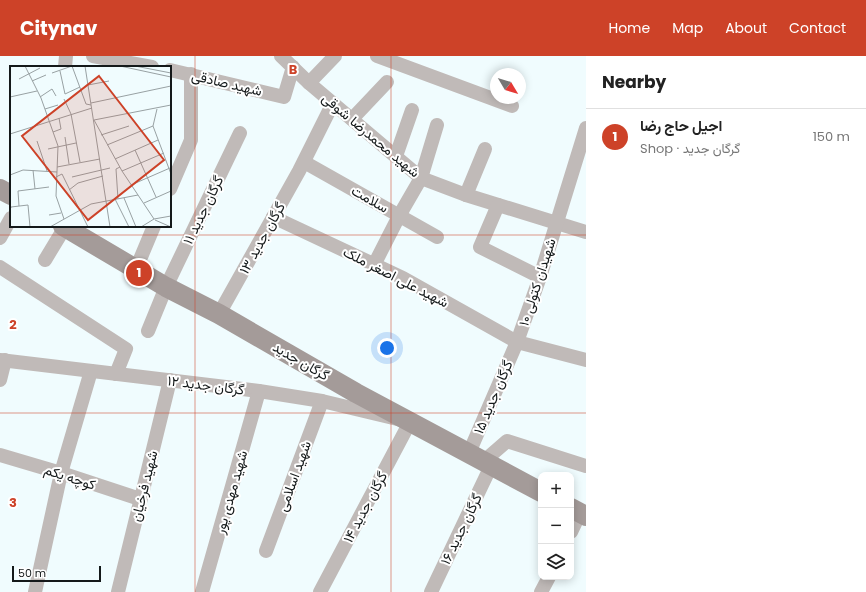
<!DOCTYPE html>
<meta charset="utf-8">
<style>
:root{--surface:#fff;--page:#f6f6f6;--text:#222;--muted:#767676;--line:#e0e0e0;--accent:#cd4228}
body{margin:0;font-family:Poppins,Vazirmatn,sans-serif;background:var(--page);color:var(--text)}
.controls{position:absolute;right:12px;bottom:12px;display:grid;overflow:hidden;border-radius:8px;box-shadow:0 2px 10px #0003}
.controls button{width:36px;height:36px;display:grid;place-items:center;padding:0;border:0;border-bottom:1px solid var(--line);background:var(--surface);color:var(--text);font:20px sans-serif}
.compass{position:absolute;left:490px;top:12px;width:36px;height:36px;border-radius:50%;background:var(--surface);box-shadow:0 2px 10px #0003;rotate:128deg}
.scale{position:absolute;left:12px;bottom:10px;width:89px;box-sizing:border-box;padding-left:4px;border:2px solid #14191a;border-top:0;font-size:11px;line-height:14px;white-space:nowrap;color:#14191a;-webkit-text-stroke:3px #fff;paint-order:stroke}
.you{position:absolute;left:387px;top:292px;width:14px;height:14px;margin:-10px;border:3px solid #fff;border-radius:50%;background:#1a73e8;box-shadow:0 0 0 6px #1a73e833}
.badge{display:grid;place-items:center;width:26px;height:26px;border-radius:50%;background:var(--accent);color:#fff;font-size:13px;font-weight:700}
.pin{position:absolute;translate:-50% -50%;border:2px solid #fff;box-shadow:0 1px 4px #0006}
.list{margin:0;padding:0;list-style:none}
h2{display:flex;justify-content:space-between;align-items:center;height:52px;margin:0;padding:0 16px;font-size:17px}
h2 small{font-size:13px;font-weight:400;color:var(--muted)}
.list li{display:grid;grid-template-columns:26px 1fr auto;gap:12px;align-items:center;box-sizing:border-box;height:56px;padding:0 16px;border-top:1px solid var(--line)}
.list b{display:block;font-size:15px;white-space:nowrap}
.list p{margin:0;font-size:13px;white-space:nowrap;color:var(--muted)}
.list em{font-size:13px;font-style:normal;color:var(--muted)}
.icon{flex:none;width:22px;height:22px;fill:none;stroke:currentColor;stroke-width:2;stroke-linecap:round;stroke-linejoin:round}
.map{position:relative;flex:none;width:586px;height:536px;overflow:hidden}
header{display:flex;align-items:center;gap:24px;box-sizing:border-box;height:56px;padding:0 20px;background:var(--accent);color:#fff}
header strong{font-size:19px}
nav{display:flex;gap:22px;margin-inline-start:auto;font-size:14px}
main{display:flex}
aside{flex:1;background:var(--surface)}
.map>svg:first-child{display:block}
</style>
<header>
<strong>Citynav</strong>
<nav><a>Home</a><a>Map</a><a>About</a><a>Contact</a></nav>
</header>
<main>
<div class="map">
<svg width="586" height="536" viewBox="0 0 586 536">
<rect width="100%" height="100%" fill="#f0fcfe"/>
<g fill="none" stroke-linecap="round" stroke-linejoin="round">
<g stroke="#c0bab8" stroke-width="14">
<polyline points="93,0 152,11"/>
<polyline points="281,0 309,27 421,122 466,139 586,176"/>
<polyline points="377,0 512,50"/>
<polyline points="65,11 66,0"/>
<polyline points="170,14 284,41 293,11"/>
<polyline points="309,27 335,0"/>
<polyline points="352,63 387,26"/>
<polyline points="396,100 412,54"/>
<polyline points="304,106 437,181"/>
<polyline points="170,133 191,84 191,18"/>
<polyline points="466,139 485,93"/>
<polyline points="498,149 480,191 540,221"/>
<polyline points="273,161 403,222 517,286 586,304"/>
<polyline points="0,182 11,162"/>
<polyline points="45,204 65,171"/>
<polyline points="374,209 399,160 421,122 437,69"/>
<polyline points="0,211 126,293 116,318"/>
<polyline points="136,213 154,170"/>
<polyline points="219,258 299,115 333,47"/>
<polyline points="148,275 166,231 240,77"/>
<polyline points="0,304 259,335 322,345 410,366 320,536"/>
<polyline points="0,324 5,304"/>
<polyline points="469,397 517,286 540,221 586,72"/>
<polyline points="0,399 61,417 140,443"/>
<polyline points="484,405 507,385 586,410"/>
<polyline points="571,476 580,457"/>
<polyline points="266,495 322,345"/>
<polyline points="35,536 61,417 91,315"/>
<polyline points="118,536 170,324"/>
<polyline points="202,536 259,335"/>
<polyline points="431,536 491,410"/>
<polyline points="541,536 549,521"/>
</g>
<g stroke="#a49b99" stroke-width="20">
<polyline points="0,133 11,139"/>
<polyline points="63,170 166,231 219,258 356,337 541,436"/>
<polyline points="571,452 586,460"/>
</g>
</g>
<path fill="none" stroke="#cd4228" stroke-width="1" stroke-opacity="0.55" d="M195,0V536M391,0V536M0,179H586M0,357H586"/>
<g text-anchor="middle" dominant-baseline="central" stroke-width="4" stroke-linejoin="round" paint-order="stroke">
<g font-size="14" fill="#14191a" stroke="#fff">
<text transform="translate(227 27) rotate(13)">شهید صادقی</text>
<text transform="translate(371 79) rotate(40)">شهید محمدرضا شوقی</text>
<text transform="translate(370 143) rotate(30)">سلامت</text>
<text transform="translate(203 154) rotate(-64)">گرگان جدید ۱۱</text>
<text transform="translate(262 182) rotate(-61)">گرگان جدید ۱۳</text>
<text transform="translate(396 221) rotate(27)">شهید علی اصغر ملک</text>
<text transform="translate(537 226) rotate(-72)">۱۰ شهیدان کتولی</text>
<text transform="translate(301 305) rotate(30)">گرگان جدید</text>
<text transform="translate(206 329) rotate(7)">گرگان جدید ۱۲</text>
<text transform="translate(493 341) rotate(-67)">۱۵ گرگان جدید</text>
<text transform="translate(294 420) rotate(-70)">شهید اسلامی</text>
<text transform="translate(70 421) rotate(18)">کوچه یکم</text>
<text transform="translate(144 430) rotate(-76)">شهید فرخیان</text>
<text transform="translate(231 436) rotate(-74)">شهید مهدی پور</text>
<text transform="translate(365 451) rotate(-62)">گرگان جدید ۱۴</text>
<text transform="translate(461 473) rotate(-64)">گرگان جدید ۱۶</text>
</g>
</g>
<g transform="translate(10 10)">
<rect width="161" height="161" fill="#f0fcfe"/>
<path fill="none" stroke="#98a1a3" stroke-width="1" d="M15,0L31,32L48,80L46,130L54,153M62,0L76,38L81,39M75,0L100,161M110,0L161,11M125,0L161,7M50,5L55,28L70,21M42,7L62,0M9,13L30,2M22,15L36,9M78,19L99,15M0,31L27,25M30,31L42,23L46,30M54,33L61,48L70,96M81,37L161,20M35,43L48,39M147,43L143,60L161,108M43,66L51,63L49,52M0,68L82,42M91,69L119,60M55,71L59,98M27,75L37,105M97,79L143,60M38,83L66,77M125,84L146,131M105,93L148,74M47,101L90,93M23,104L25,123M112,105L154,87M0,109L13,104L47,106M46,111L52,108L78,161M62,111L100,102M121,119L160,102M59,124L68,117L93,110M114,132L126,161M105,133L119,161M108,133L106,103L110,101M134,137L161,125M9,140L8,125L39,121M0,144L1,141L18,139L20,161M39,149L51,147M144,153L112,105L84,54L161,39M145,154L161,161M40,161L81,138L128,129M131,161L144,153L161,150"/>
<path fill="#cd4228" fill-opacity="0.15" stroke="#cd4228" stroke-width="2" d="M89,10L154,94L78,154L12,70Z"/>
<rect width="161" height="161" fill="none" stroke="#14191a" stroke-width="2"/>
</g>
<g font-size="13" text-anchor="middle" font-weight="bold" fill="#cd4228" stroke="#fff" stroke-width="4" stroke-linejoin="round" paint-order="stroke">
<text x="293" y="18">B</text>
<text x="13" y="273">2</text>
<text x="13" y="451">3</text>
</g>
</svg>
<div class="controls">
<button>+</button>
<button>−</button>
<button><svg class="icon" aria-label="layers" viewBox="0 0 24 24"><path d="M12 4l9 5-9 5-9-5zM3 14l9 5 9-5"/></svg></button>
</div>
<svg class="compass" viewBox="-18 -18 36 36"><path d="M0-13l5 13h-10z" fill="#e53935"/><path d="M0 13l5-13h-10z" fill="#767676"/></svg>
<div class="scale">50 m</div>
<div class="you"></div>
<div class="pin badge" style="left:139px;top:217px">1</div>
</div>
<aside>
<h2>Nearby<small></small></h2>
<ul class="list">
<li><span class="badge">1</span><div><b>اجیل حاج رضا</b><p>Shop · گرگان جدید</p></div><em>150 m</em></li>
</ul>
</aside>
</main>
